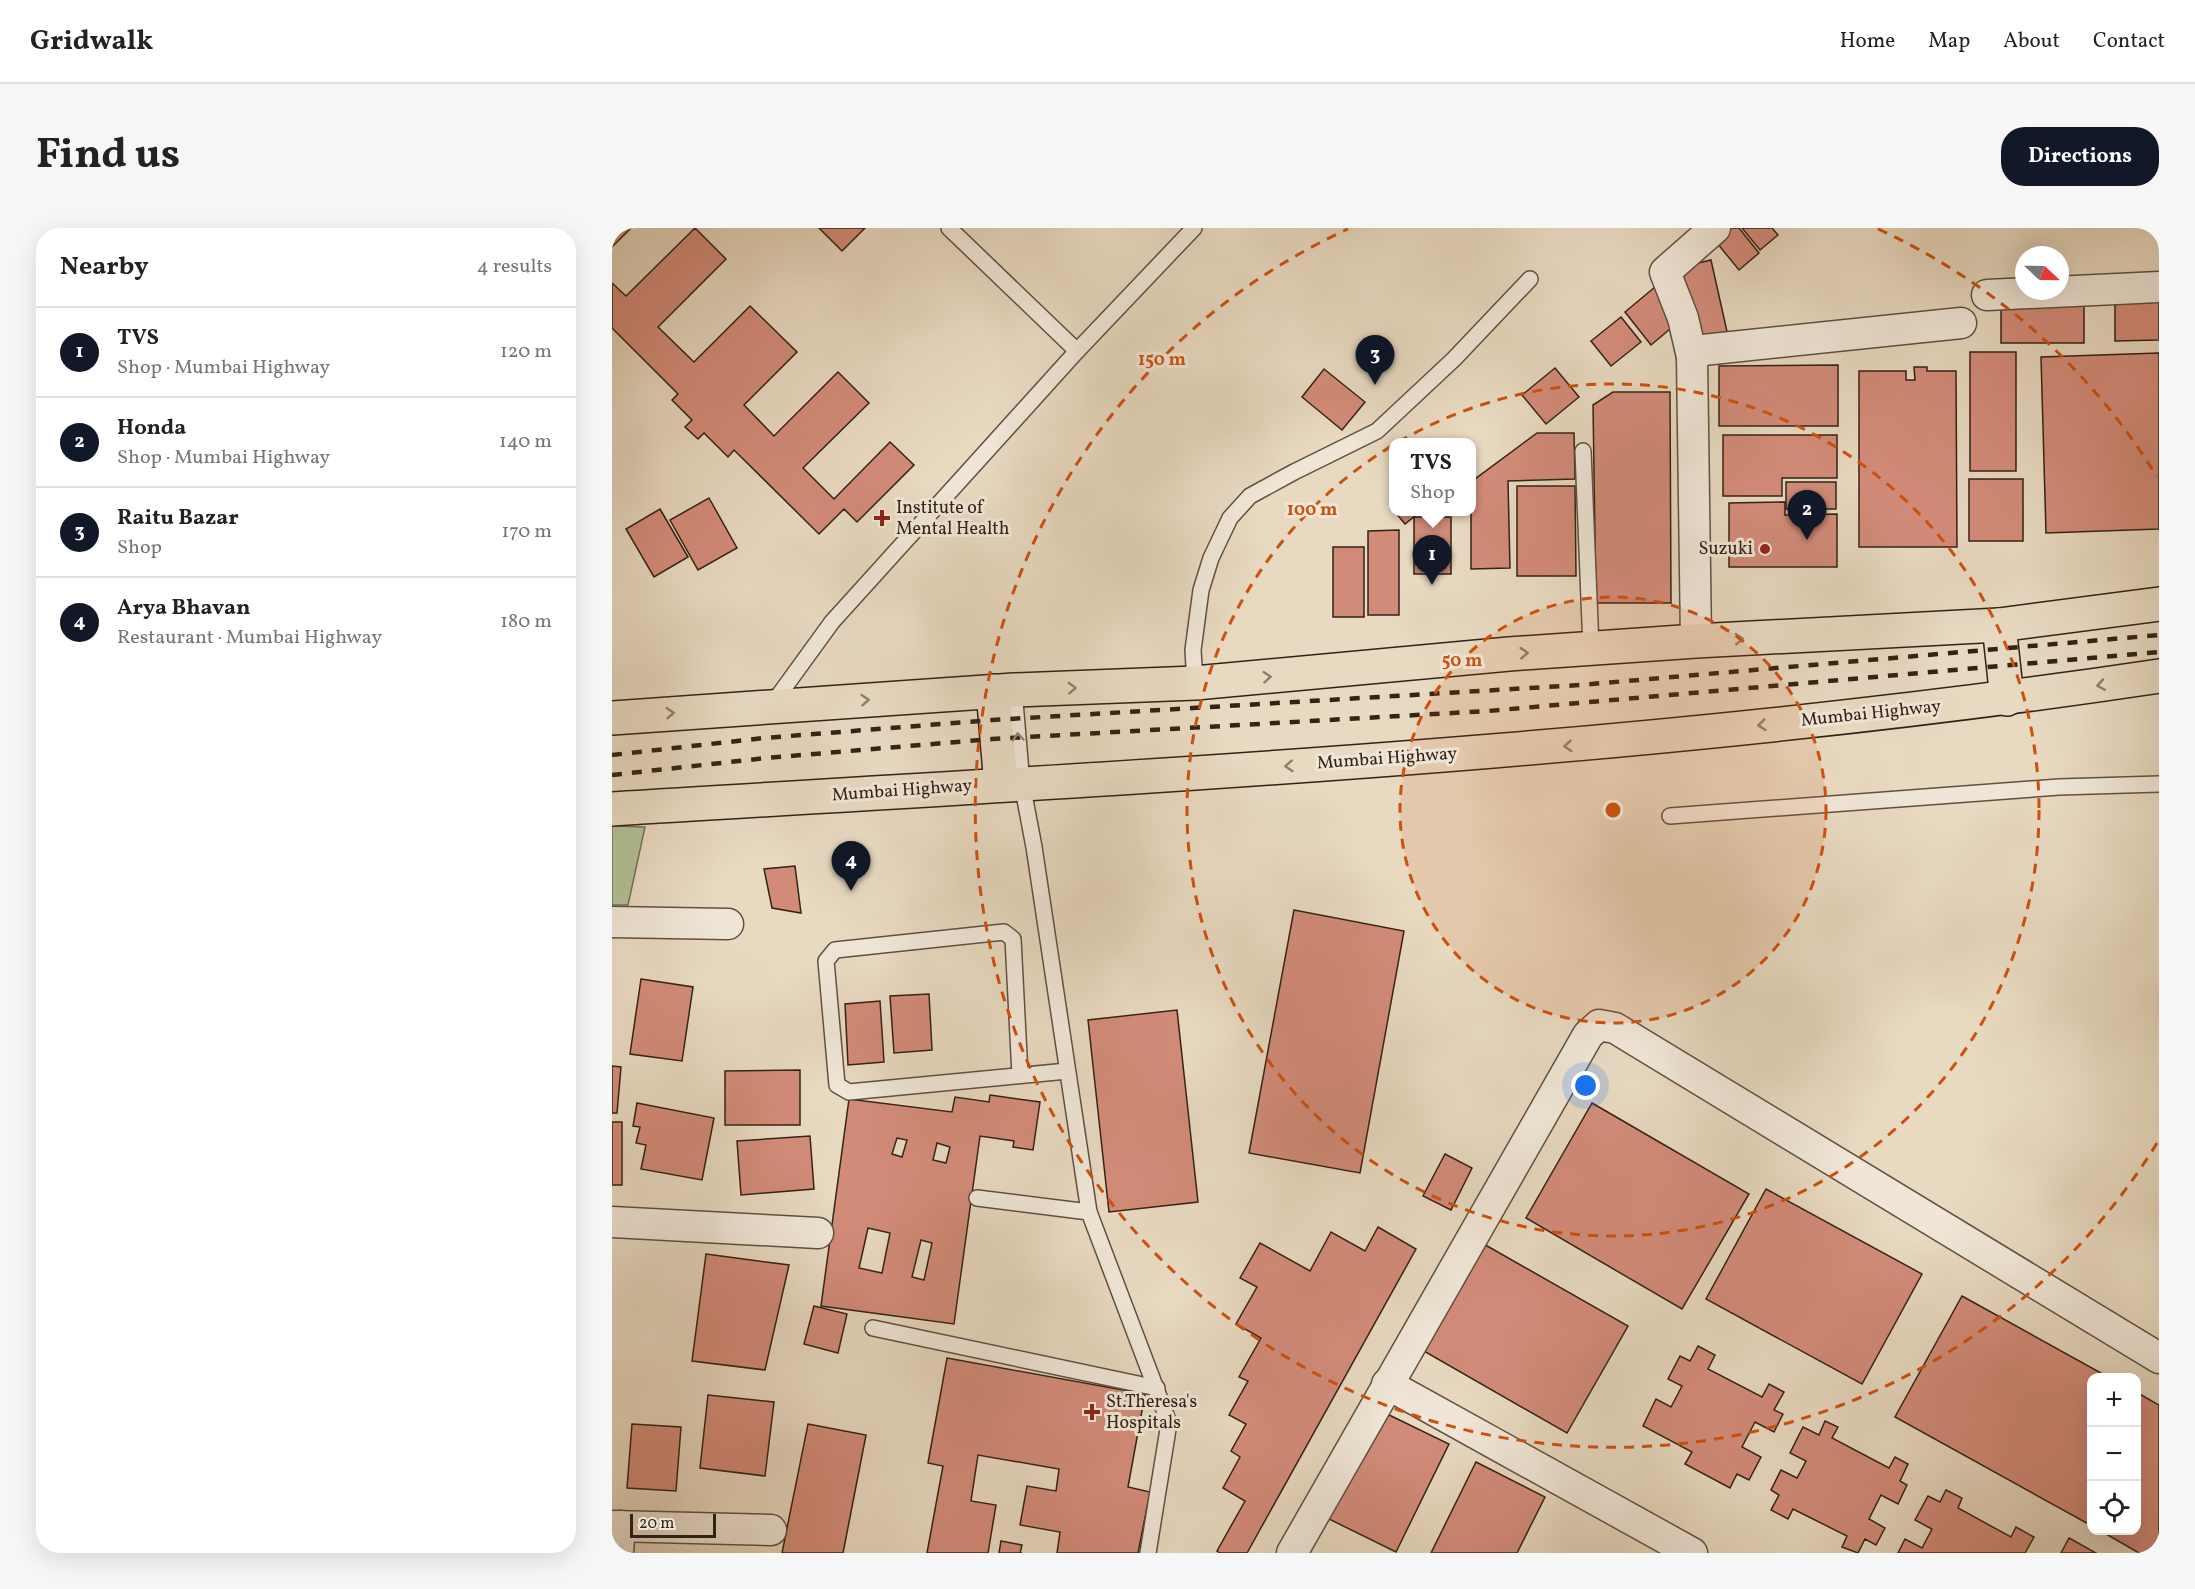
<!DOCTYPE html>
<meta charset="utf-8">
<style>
:root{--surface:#fff;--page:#f6f6f6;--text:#222;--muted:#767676;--line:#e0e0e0;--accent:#111827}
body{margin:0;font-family:Vollkorn,serif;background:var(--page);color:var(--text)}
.controls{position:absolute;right:18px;bottom:18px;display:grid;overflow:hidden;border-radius:12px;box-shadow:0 6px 24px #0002}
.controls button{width:54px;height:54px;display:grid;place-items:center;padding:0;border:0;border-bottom:2px solid var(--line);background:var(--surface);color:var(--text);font:30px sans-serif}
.compass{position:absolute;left:1403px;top:18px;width:54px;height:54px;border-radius:50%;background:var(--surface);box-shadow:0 6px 24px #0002;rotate:112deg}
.scale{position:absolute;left:18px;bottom:15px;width:86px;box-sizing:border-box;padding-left:6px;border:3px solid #332216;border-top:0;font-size:16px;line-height:21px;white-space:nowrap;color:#332216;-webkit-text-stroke:4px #f0e6d7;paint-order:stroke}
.you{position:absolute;left:974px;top:858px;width:21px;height:21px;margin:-15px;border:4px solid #fff;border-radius:50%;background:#1a73e8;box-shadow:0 0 0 9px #1a73e833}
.badge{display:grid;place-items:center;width:39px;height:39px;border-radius:50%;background:var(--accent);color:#fff;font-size:20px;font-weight:700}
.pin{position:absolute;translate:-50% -50px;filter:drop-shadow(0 2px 3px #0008)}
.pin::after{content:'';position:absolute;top:32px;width:21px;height:18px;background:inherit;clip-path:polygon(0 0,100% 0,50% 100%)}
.popup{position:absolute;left:777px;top:210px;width:87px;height:78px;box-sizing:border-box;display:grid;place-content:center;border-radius:12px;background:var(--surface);filter:drop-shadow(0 2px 4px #0005);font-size:20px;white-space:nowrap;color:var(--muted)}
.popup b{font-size:22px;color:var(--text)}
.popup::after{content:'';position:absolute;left:50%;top:100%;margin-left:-12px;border:12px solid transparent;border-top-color:var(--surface)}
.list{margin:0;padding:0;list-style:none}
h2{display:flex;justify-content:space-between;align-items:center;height:78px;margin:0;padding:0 24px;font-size:26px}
h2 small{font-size:20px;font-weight:400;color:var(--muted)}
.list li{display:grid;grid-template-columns:39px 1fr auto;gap:18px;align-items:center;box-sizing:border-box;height:90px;padding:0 24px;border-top:2px solid var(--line)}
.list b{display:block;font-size:22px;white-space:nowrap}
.list p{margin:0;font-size:20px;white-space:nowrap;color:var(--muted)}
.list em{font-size:20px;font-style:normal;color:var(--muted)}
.icon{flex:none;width:33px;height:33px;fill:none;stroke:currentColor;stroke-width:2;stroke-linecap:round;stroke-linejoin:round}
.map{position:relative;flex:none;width:1547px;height:1325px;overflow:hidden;border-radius:24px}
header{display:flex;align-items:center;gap:36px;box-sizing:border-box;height:84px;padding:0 30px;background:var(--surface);border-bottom:2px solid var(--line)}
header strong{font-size:28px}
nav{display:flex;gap:33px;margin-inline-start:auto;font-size:21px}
.intro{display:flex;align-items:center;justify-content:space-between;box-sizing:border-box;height:144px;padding:0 36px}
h1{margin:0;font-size:42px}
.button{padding:15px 27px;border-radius:24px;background:var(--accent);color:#fff;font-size:21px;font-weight:700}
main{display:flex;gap:36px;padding:0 36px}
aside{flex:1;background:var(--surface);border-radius:24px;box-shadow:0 6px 24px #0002}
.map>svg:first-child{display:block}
</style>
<header>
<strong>Gridwalk</strong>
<nav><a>Home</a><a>Map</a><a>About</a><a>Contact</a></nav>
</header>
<div class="intro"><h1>Find us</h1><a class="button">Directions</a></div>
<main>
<aside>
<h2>Nearby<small>4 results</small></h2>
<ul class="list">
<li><span class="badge">1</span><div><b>TVS</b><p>Shop · Mumbai Highway</p></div><em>120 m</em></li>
<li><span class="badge">2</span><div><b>Honda</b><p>Shop · Mumbai Highway</p></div><em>140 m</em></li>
<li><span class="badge">3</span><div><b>Raitu Bazar</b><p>Shop</p></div><em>170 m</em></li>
<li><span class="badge">4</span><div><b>Arya Bhavan</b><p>Restaurant · Mumbai Highway</p></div><em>180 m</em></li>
</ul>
</aside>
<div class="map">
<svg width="1547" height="1325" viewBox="0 0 1547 1325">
<rect width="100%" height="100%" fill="#e8d9c1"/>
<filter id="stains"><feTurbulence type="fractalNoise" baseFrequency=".00333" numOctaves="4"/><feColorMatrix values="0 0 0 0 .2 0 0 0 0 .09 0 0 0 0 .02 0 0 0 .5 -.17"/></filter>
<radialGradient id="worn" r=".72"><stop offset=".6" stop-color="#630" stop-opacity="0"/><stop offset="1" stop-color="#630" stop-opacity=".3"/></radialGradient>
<polygon fill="#b2c096" stroke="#727156" stroke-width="1.5" points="0,598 33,599 16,677 0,677"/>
<g fill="#d38b79" stroke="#332216" stroke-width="1.5" fill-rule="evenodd">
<polygon points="0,0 19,0 0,19"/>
<polygon points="83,0 114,31 46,99 82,134 138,78 185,124 132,177 162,208 226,144 257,175 191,240 222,271 278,214 302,237 245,294 232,281 207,306 122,222 116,229 92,205 86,211 73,199 80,192 60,172 66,166 0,100 0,55 14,68"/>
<polygon points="207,0 253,0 230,23"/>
<polygon points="1114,0 1127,0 1147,25 1127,42 1101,10"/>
<polygon points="1130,0 1160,0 1166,7 1148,22"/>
<polygon points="1099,32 1116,108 1087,115 1069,39"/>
<polygon points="1043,59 1070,91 1039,117 1013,84"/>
<polygon points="1503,71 1547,71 1547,112 1503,113"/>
<rect x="1389" y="77" width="83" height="38"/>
<polygon points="1009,89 1029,114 999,138 979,113"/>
<rect x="1358" y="124" width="46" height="119"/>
<polygon points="1547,125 1547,301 1434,305 1429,129"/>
<polygon points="1226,137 1226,198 1107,198 1107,138"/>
<polygon points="1302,139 1315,139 1315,143 1344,143 1345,319 1247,319 1247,143 1294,143 1294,152 1303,152"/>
<polygon points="943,140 967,169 934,196 910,167"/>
<polygon points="712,141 753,174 730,202 690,169"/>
<polygon points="1001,164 1058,164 1059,375 984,375 981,177"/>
<polygon points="925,205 962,205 963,251 896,253 898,340 859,341 859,254"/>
<polygon points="1111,207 1225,207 1225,250 1170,250 1170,268 1111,268"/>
<rect x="1357" y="251" width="54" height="62"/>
<rect x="1174" y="254" width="50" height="27"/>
<polygon points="905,258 963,258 964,348 905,348"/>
<polygon points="97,270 125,320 86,342 58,292"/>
<polygon points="1173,274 1173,287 1225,286 1225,339 1117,339 1117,275"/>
<polygon points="48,281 76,329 42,349 14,301"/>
<polygon points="783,284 808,284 793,296"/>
<rect x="802" y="289" width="37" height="57"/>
<polygon points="787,302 787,387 756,387 756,303"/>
<rect x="721" y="319" width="31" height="70"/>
<polygon points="183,638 189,685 160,680 152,641"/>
<polygon points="682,682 792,703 748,945 637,925"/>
<polygon points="29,751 81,759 70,833 18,826"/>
<polygon points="317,766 320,822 282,825 278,768"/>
<polygon points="268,773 272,834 236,837 233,776"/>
<polygon points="565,782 586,974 497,984 476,792"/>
<polygon points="0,838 9,839 5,885 0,885"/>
<polygon points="188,842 188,897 113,897 113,843"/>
<path d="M378,867L428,874L421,922L401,919L402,913L368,908L342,1096L209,1078L237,871L340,884L343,869L377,874ZM285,910L295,912L290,929L280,926ZM325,915L338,919L334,935L321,932ZM256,1000L278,1005L270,1045L247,1040ZM309,1012L320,1015L312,1052L300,1049Z"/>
<polygon points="25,875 102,890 90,952 29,941 34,917 24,915 28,899 21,898"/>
<polygon points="980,875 1137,966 1070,1081 914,990"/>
<rect x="0" y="894" width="10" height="63"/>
<polygon points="198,908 202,961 129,967 125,913"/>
<polygon points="833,926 860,940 839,982 811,968"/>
<polygon points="1154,961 1310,1046 1250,1156 1094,1071"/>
<polygon points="766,999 804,1021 635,1325 608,1325 605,1323 633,1273 611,1260 628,1229 619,1223 634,1196 617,1187 636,1153 627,1149 649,1110 624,1096 645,1059 628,1050 648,1015 698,1043 719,1004 753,1023"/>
<polygon points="870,1015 1016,1098 955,1205 810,1122"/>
<polygon points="94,1026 177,1037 153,1142 80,1133"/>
<polygon points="1350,1068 1498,1150 1480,1150 1480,1298 1283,1189"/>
<polygon points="202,1078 235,1086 226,1125 192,1116"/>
<polygon points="1086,1118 1103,1127 1096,1141 1150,1169 1157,1156 1172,1164 1162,1182 1171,1186 1162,1204 1143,1194 1130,1219 1149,1229 1137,1252 1125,1246 1118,1260 1073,1236 1080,1224 1031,1198 1044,1171 1059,1179 1070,1158 1056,1151 1068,1128 1078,1133"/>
<polygon points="335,1130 533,1166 516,1259 538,1264 526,1325 445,1325 448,1304 408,1297 415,1258 444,1263 447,1241 366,1227 359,1273 384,1277 376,1325 315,1325 331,1238 316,1235"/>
<polygon points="1524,1164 1547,1177 1547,1325 1527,1325 1487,1302 1524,1302"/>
<polygon points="96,1167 162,1174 153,1248 88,1240"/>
<polygon points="769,1183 837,1216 784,1324 717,1291"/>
<polygon points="1213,1193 1226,1199 1220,1210 1277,1240 1283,1229 1296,1236 1288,1253 1295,1257 1286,1276 1269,1267 1257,1291 1273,1300 1264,1317 1253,1311 1246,1325 1230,1319 1235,1308 1181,1281 1176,1291 1159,1282 1167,1267 1159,1262 1169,1242 1185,1250 1194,1233 1178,1225 1191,1199 1207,1207"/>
<polygon points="20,1196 69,1199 64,1263 15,1260"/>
<polygon points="196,1196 254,1207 231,1325 170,1325"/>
<polygon points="864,1234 933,1269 905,1325 819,1325"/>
<polygon points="1334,1262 1350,1270 1346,1280 1399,1309 1404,1299 1422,1309 1413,1325 1286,1325 1293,1311 1310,1320 1320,1301 1303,1292 1316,1268 1328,1274"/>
<polygon points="1457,1310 1484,1325 1449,1325"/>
<polygon points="389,1313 410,1317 408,1325 410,1325 387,1325"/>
</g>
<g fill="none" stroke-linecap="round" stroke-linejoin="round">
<defs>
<g id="service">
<polyline points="337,0 465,123"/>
<polyline points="971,223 979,420"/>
<polyline points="583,455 581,422 589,362 599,330 618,290 638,268 682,244 765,203 842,131 918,51"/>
<polyline points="402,462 410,556 422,619 477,984 557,1195 536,1325"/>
<polyline points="159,478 220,394 465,123 582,0"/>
<polyline points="1058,588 1447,559 1547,556"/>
<polyline points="408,847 401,711 392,704 223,722 214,733 225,857 237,864 455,843"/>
<polyline points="365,970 477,984"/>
<polyline points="261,1100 545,1160"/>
</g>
<g id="minor">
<polyline points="1375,67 1547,59"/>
<polyline points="1080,129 1071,90 1053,44 1103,0"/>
<polyline points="1084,413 1080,129 1091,122 1349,95"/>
<polyline points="0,694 116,696"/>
<polyline points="0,994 206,1005"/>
<polyline points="775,1156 1080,1325"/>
<polyline points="0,1298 159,1302"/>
<polyline points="6,1325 8,1298"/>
<polyline points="680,1325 976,807 987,797 1003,800 1547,1130"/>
</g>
<g id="trunk">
<polyline points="1387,397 1395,471"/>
<polyline points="381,463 389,557"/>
<polyline points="0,490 402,462 583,455 897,426 1084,413 1387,397 1547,376"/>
<path d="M0,581C516,549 1035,525 1547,448"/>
</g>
</defs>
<use href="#service" stroke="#605041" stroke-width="18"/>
<use href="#minor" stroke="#605041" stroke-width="33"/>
<use href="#trunk" stroke="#332216" stroke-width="36"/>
<use href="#service" stroke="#f0e6d7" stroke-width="15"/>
<use href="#minor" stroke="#f0e6d7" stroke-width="30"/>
<use href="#trunk" stroke="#e8d9c1" stroke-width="33"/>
<g stroke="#332216" stroke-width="4.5" stroke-dasharray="10 10" stroke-linecap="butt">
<polyline points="0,527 152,510 380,492 968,457 1547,407"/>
<polyline points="0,547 154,530 380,511 876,483 1547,424"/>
</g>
</g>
<defs><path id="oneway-chevron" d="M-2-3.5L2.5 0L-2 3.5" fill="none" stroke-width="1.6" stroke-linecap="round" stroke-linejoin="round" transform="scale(1.5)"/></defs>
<g stroke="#8e7e6c">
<use href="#oneway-chevron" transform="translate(1127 411) rotate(-3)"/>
<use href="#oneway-chevron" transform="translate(912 425) rotate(-4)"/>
<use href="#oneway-chevron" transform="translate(655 449) rotate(-5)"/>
<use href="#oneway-chevron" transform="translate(1489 457) rotate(171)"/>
<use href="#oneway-chevron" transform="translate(460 460) rotate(-2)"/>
<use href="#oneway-chevron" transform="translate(253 472) rotate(-4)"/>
<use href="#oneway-chevron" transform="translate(58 485) rotate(-4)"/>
<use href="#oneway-chevron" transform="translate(1150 497) rotate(174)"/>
<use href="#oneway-chevron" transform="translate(956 518) rotate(176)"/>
<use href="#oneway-chevron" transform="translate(677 538) rotate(176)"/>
</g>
<use stroke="#928476" href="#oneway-chevron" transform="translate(406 509) rotate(-95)"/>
<circle cx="1001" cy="582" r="213" fill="#cd510e" fill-opacity=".12"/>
<g fill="none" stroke="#cd510e" stroke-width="3" stroke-dasharray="10 8">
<circle cx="1001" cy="582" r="213"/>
<circle cx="1001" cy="582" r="426"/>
<path d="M1545 915A638 638 0 1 1 736 1M1266 1A638 638 0 0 1 1545 249"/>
</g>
<g fill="#8f2418" stroke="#f0e6d7" stroke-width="2">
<path d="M267 281h6v6h6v6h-6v6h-6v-6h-6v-6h6z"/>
<circle cx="1153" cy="321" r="6"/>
<path d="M477 1175h6v6h6v6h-6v6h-6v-6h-6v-6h6z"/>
</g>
<g text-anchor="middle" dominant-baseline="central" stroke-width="6" stroke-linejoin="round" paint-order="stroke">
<g font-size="18" fill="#332216" stroke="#f0e6d7" text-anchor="start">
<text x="284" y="280">Institute of<tspan x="284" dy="21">Mental Health</tspan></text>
<text x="1141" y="321" text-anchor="end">Suzuki</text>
<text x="494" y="1174">St.Theresa's<tspan x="494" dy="21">Hospitals</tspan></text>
</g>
<g font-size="18" fill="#332216" stroke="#f0e6d7">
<text transform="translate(1259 486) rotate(-6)">Mumbai Highway</text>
<text transform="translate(775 531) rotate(-4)">Mumbai Highway</text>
<text transform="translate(290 563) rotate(-4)">Mumbai Highway</text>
</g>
</g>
<circle cx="1001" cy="582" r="9" fill="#cd510e" stroke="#f0e6d7" stroke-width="3"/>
<g font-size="18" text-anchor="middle" font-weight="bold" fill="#cd510e" stroke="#f0e6d7" stroke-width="6" stroke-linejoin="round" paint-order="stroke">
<text x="550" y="137">150 m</text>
<text x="700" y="287">100 m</text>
<text x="850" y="438">50 m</text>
</g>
<rect width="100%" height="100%" filter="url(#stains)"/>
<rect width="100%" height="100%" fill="url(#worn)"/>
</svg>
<div class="controls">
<button>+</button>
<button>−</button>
<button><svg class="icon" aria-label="locate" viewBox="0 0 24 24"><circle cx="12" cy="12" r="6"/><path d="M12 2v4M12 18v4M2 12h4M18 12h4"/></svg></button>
</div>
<svg class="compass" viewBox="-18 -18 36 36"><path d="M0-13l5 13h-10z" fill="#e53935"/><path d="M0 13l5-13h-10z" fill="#767676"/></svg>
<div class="scale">20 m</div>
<div class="you"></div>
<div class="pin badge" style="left:820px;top:357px">1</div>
<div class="popup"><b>TVS</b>Shop</div>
<div class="pin badge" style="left:1195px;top:312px">2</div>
<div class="pin badge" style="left:763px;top:157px">3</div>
<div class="pin badge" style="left:239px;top:663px">4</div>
</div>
</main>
